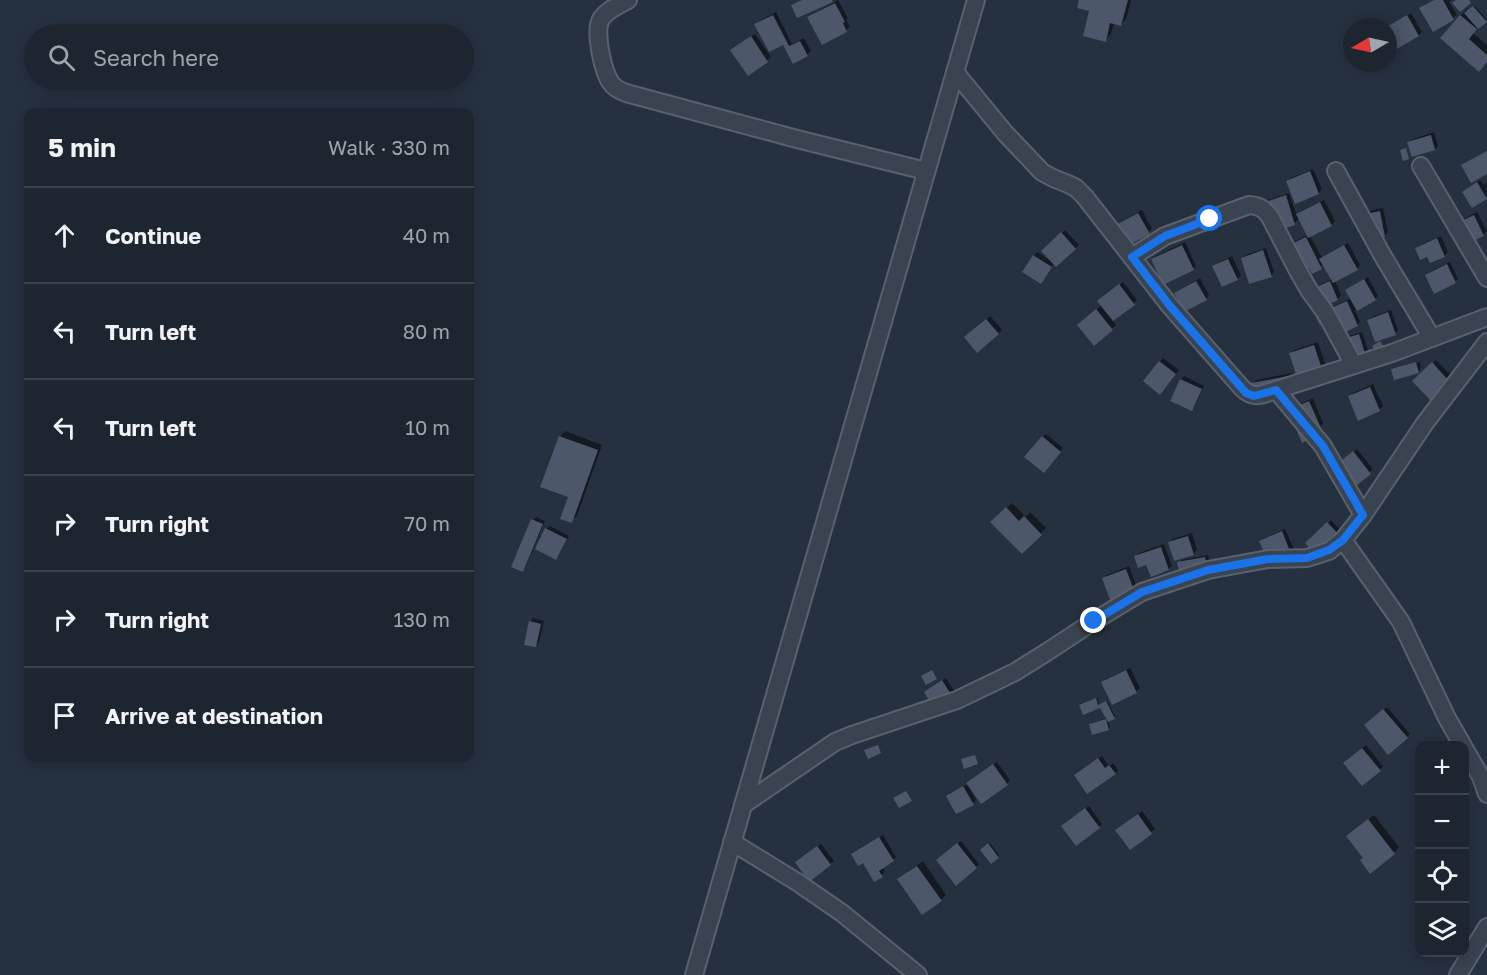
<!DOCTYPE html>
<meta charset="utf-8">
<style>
:root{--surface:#1c2530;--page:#29313c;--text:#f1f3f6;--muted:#a0a5ab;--line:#3a424c}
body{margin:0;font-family:"Golos Text",sans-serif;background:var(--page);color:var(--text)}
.controls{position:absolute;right:18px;bottom:18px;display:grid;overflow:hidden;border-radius:12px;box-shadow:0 3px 15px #0003}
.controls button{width:54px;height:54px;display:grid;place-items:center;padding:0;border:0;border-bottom:2px solid var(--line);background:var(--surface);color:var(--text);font:30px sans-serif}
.compass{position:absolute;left:1343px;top:18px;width:54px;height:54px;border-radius:50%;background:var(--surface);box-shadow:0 3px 15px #0003;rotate:261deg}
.stop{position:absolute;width:18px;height:18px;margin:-14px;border:4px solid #1a73e8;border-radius:50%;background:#fff}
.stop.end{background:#1a73e8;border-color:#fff;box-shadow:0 2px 6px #0008}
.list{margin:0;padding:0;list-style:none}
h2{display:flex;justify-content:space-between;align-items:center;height:78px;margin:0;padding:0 24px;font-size:26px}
h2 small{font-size:20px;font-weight:400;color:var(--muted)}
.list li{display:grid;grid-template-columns:39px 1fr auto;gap:18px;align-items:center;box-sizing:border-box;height:96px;padding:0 24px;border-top:2px solid var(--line)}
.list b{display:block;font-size:22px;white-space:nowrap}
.list em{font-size:20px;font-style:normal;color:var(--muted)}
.icon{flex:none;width:33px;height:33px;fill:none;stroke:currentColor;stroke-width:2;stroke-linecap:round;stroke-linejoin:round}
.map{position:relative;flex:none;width:1487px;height:975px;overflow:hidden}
.search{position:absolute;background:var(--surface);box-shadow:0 3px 15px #0003;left:24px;top:24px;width:450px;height:66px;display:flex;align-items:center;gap:15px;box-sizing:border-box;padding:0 21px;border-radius:33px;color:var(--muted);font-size:22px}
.panel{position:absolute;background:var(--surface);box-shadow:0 3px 15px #0003;left:24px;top:108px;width:450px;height:654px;border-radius:12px}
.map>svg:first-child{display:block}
</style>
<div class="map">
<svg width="1487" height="975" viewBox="0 0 1487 975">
<rect width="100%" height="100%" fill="#263140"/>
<g fill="#0007">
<polygon points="838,0 848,18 846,19 850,27 846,30 822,43 809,18 813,14"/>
<polygon points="1081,0 1131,0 1126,19 1121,24 1114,22 1111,34 1105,40 1090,10"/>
<polygon points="1434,0 1452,0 1449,2 1457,15 1433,30 1424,5"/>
<polygon points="1475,6 1487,20 1473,33 1487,45 1487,61 1442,38 1466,10 1468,12"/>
<polygon points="776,12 792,44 804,38 811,51 807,55 794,62 784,43 756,24 759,21"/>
<polygon points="1411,13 1422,32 1419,35 1395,48 1388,35 1387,27"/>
<polygon points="755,34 771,57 748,74 736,47"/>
<polygon points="1434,132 1438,146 1435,149 1409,142 1413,139"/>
<polygon points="1313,169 1322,189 1319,193 1296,202 1287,182 1291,178"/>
<polygon points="1480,180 1484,185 1487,182 1486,197 1467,189"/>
<polygon points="1289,193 1297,216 1301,211 1324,200 1335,221 1331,225 1310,236 1322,258 1348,243 1360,265 1357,269 1335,281 1341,295 1338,299 1318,308 1314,287 1333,279 1324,264 1312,272 1309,266 1286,246 1308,235 1300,218 1294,223 1264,203 1267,200"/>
<polygon points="1383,208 1388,232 1384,236 1365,212"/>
<polygon points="1142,210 1152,229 1149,232 1113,226"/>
<polygon points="1477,212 1487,231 1483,235 1466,243 1460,221"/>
<polygon points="1065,230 1079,245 1056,265 1054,263 1041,282 1034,256 1037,252 1051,261 1043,251"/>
<polygon points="1441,236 1448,252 1444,256 1416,248 1420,245"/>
<polygon points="1185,242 1196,266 1193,269 1153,260 1156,256"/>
<polygon points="1266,248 1274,272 1271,276 1242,258 1246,255"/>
<polygon points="1232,256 1241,275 1237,279 1214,266 1218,263"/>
<polygon points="1450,262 1458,279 1455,282 1427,275 1430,272"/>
<polygon points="1368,277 1378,296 1375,299 1355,310 1360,322 1357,325 1329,319 1320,312 1352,298 1347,290"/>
<polygon points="1200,278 1209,295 1206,299 1184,310 1183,317 1173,324 1164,310 1179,300 1176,293 1179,290"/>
<polygon points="1123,282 1137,300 1112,320 1116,325 1094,344 1082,322 1102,305 1103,298"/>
<polygon points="1391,310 1398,330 1395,333 1368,320 1372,317"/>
<polygon points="990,316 1002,330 977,351 966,338"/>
<polygon points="1362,332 1370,356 1347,365 1342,338"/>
<polygon points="1318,342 1326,367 1322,371 1291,353 1294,350"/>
<polygon points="1163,358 1179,370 1164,390 1145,381"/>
<polygon points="1436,360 1450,374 1443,381 1448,386 1433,401 1414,381"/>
<polygon points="1420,362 1421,368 1418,372 1392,369 1394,367 1394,369"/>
<polygon points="1292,373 1293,380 1253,384 1256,380"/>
<polygon points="1184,376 1204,386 1195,406 1192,409 1181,380"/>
<polygon points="1373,384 1383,406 1379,410 1349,397 1353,393"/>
<polygon points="1313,398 1323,423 1320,427 1293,407"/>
<polygon points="565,431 602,445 577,516 571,521 570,496 560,437"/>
<polygon points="1046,434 1063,448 1047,468 1043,437"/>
<polygon points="1357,449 1373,469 1353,487 1335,467"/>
<polygon points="1012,503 1026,517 1030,512 1046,528 1022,552 992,522"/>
<polygon points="536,517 545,521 526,567 523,571 533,520"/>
<polygon points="1331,520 1344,534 1307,543"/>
<polygon points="550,526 569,536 559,555 556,558 546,529"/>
<polygon points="1285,529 1294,549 1290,552 1261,541 1265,538"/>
<polygon points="1192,533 1197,550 1194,554 1175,559 1169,542 1173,539"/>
<polygon points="1164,544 1172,566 1168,569 1136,556 1139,553"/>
<polygon points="1208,555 1211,572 1179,563 1182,560"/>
<polygon points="1129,566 1140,596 1103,578 1107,575"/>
<polygon points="533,618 544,621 539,642 536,646 530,622"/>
<polygon points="1130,668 1140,688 1136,692 1103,683 1106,679"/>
<polygon points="946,678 955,692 951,695 926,692"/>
<polygon points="1097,698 1100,705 1107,701 1115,716 1108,720 1110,728 1108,729 1091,723 1108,718 1101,706 1082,704"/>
<polygon points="1387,707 1410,734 1407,737 1369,722"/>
<polygon points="1366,745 1383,766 1380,770 1348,760"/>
<polygon points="1102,756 1109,766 1113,763 1118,770 1115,773 1079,771"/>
<polygon points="997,762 1010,780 1007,784 973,790 971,791 976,800 973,803 951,793 968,784"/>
<polygon points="1089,806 1102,824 1099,827 1066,822"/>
<polygon points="1142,811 1155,829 1130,848 1121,827"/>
<polygon points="1374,815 1399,847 1394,853 1365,857 1354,831"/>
<polygon points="883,835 896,857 882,867 885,872 875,880 856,851"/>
<polygon points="961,841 979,864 976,867 941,857"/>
<polygon points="990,843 999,855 991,862 982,850"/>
<polygon points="821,844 834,861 830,864 800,859"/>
<polygon points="923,861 946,895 941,900 905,874"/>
</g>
<g fill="#4c5869">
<polygon points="802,0 832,0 833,2 797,18 791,5"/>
<polygon points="1079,0 1128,0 1121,26 1110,23 1106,42 1083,36 1089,11 1077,8"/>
<polygon points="1434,0 1443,0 1454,20 1433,32 1419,8"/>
<polygon points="1456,0 1469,0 1471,3 1460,12 1452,3"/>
<polygon points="835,3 845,22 843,23 847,32 822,45 807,17"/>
<polygon points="1473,6 1487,22 1478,29 1464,13"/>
<polygon points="773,15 789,46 800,41 808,56 793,64 783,45 769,52 754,24"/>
<polygon points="1407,15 1419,36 1395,50 1388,38 1388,26"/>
<polygon points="1460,15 1477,29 1469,39 1487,55 1487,62 1479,72 1440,38"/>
<polygon points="751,36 768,62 748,76 730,50"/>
<polygon points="1431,135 1435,150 1412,157 1407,142"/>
<polygon points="1406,148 1409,159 1403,161 1400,150"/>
<polygon points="1487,151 1487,174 1471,183 1461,165"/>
<polygon points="1310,171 1319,194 1295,204 1286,181"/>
<polygon points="1477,182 1487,199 1472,208 1462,192"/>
<polygon points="1286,195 1295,225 1271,233 1262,203"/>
<polygon points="1320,202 1332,226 1308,238 1296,214"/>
<polygon points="1380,211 1385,237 1365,241 1360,215"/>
<polygon points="1138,213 1150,234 1120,250 1108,229"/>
<polygon points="1474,215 1484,236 1465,245 1455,224"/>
<polygon points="1061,232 1076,249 1056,267 1041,251"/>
<polygon points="1306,237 1322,269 1312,274 1309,268 1295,275 1281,249"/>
<polygon points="1437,238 1445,257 1430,263 1427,257 1420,260 1415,248"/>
<polygon points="1182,245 1194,270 1163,285 1151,259"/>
<polygon points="1344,245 1358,270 1333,283 1319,259"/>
<polygon points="1263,250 1272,277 1249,284 1241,258"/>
<polygon points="1033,255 1052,267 1041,284 1022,272"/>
<polygon points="1228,259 1238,280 1222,287 1212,266"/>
<polygon points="1447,264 1456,283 1434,294 1425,275"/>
<polygon points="1364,279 1376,300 1357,311 1345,290"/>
<polygon points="1196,281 1207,300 1184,312 1174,293"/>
<polygon points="1330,281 1338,300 1317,310 1309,290"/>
<polygon points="1119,284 1135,305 1113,321 1097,301"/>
<polygon points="1347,301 1358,326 1335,337 1328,321 1320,325 1315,315"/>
<polygon points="1096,309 1113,330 1094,346 1077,325"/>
<polygon points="1388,312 1396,335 1375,342 1367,320"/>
<polygon points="986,319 999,334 977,353 964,337"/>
<polygon points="1359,334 1367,360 1346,367 1337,341"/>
<polygon points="1380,341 1389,355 1381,360 1372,346"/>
<polygon points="1314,345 1323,372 1298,380 1289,353"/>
<polygon points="1159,361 1176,374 1160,395 1143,381"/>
<polygon points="1416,362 1419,373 1394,380 1391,369"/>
<polygon points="1432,362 1447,379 1441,385 1446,390 1433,403 1412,381"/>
<polygon points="1289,376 1291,385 1254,399 1251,383"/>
<polygon points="1180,379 1202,389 1192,411 1170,401"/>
<polygon points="1370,387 1380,411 1358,421 1348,396"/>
<polygon points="1309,401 1321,428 1311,432 1314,437 1302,443 1288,410"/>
<polygon points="559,436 598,450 572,523 560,519 568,497 540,487"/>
<polygon points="1042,436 1061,452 1044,473 1024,457"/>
<polygon points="1353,451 1371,474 1352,489 1330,470"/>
<polygon points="1006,507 1019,521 1024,516 1042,535 1022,554 990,522"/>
<polygon points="531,519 543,524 523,572 511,567"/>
<polygon points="1327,522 1342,538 1319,559 1305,543"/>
<polygon points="545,528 567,539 556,560 535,549"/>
<polygon points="1282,531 1291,554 1269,563 1259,541"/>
<polygon points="1188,536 1194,555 1174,561 1168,542"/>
<polygon points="1161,547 1169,570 1151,577 1146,565 1138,568 1134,556"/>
<polygon points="1205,557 1209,577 1181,582 1177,562"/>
<polygon points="1126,569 1138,601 1112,605 1102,578"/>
<polygon points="529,621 541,624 536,647 524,645"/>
<polygon points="932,670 937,679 926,685 921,676"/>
<polygon points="1126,670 1137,693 1112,705 1101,682"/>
<polygon points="942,680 952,696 934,708 924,692"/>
<polygon points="1096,698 1098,705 1106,701 1115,719 1108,722 1100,708 1083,715 1079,705"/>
<polygon points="1383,709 1408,738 1388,755 1364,725"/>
<polygon points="1106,719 1109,730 1092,735 1089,724"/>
<polygon points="878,745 881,753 868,759 864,750"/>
<polygon points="1362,748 1381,771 1362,786 1343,763"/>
<polygon points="975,755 978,764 964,769 961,759"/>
<polygon points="1098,758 1105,768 1109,765 1116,774 1087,794 1074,775"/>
<polygon points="993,764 1008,785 981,804 966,783"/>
<polygon points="963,786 974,805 956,814 946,796"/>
<polygon points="906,791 912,801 899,808 893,798"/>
<polygon points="1085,808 1100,828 1076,846 1061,826"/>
<polygon points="1138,814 1152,834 1130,850 1115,830"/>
<polygon points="1368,819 1395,854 1370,874 1360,860 1363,858 1346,836"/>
<polygon points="879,837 894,861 879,871 883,877 874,882 863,863 858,866 851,854"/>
<polygon points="957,843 977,868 956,886 936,860"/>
<polygon points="988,843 999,858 991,864 980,850"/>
<polygon points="817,846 831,865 809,882 795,862"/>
<polygon points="917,866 942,901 922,915 897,879"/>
</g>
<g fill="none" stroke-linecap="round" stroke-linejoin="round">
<defs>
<g id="minor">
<path d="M628,0C619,5 607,10 601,19C594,32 603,72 611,83C615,89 621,91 626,93L797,139L926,171"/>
<path d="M955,72L1005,133L1042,172L1053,178L1068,184L1076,188L1085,197L1170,306L1241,387C1253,400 1261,395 1276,390L1392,353L1487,317"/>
<polyline points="1421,166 1487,278"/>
<polyline points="1336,171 1384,258 1432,338"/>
<path d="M1132,257L1165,236L1249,205C1259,206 1264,208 1270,217L1297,269L1309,290L1325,312L1354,365"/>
<polyline points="1363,515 1425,423 1487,342"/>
<polyline points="1343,540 1401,622 1447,718 1463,746"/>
<polyline points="1464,748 1481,777 1487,794"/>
<polyline points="743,805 835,742 852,735 957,700 1015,672 1047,652 1094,621 1142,592 1208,570 1268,559 1307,558 1329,551 1343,540 1363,515 1323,446 1276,390"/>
<polyline points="732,842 797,882 842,913 918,975"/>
<polyline points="694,975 976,0"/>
<polyline points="1458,975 1487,927"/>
</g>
</defs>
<use href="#minor" stroke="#58616d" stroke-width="20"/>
<use href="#minor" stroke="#3a4350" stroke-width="16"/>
</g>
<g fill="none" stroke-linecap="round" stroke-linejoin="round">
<polyline stroke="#1a73e8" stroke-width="8" points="1094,621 1142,592 1208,570 1268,559 1307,558 1329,550 1343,540 1363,515 1323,446 1276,390 1254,396 1246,393 1170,306 1132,257 1165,236 1210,219"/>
</g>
</svg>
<div class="controls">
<button>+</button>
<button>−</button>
<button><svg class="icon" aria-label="locate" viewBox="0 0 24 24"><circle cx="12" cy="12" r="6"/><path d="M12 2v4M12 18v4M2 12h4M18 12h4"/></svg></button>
<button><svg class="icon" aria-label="layers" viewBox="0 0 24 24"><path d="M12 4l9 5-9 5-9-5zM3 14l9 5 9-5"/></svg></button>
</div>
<svg class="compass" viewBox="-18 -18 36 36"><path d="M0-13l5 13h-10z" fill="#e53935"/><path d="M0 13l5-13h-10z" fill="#a0a5ab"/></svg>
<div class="stop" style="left:1210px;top:219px"></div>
<div class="stop end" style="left:1094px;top:621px"></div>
<div class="search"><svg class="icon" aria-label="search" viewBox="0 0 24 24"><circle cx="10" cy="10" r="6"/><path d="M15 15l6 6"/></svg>Search here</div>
<section class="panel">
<h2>5 min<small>Walk · 330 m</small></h2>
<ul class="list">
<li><svg class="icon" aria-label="ahead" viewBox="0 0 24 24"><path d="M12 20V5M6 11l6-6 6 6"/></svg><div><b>Continue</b></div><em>40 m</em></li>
<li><svg class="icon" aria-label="left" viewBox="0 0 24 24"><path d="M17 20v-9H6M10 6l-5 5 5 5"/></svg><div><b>Turn left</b></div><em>80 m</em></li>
<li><svg class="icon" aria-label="left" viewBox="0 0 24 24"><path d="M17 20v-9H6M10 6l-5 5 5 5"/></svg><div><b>Turn left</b></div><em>10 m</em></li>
<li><svg class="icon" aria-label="right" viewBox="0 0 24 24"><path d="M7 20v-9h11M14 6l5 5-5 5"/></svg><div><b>Turn right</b></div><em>70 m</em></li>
<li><svg class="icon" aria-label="right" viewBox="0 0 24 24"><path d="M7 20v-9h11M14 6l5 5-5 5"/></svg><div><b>Turn right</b></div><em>130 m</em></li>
<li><svg class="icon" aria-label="arrive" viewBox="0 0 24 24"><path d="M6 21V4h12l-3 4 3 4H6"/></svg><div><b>Arrive at destination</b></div></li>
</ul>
</section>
</div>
